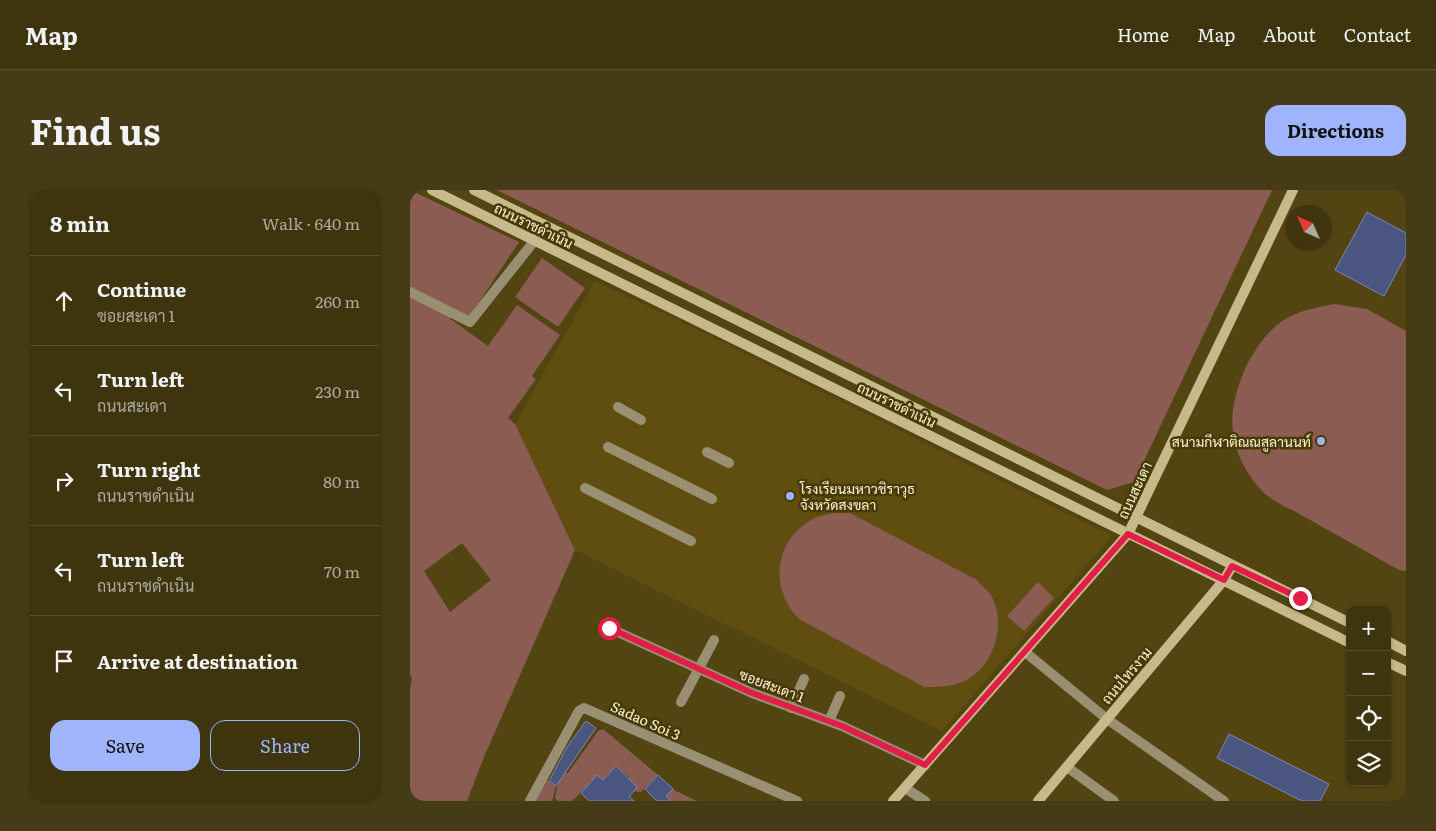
<!DOCTYPE html>
<meta charset="utf-8">
<style>
:root{--surface:#3e340e;--page:#453c17;--text:#f1f3f6;--muted:#adaa9e;--line:#574f2e;--accent:#a0b3fd}
body{margin:0;font-family:Literata,Sarabun,serif;background:var(--page);color:var(--text)}
.controls{position:absolute;right:15px;bottom:15px;display:grid;overflow:hidden;border-radius:10px;box-shadow:0 1px 4px #0004}
.controls button{width:45px;height:45px;display:grid;place-items:center;padding:0;border:0;border-bottom:1px solid var(--line);background:var(--surface);color:var(--text);font:25px sans-serif}
.compass{position:absolute;left:876px;top:15px;width:45px;height:45px;border-radius:50%;background:var(--surface);box-shadow:0 1px 4px #0004;rotate:315deg}
.stop{position:absolute;width:15px;height:15px;margin:-11px;border:4px solid #e11d48;border-radius:50%;background:#fff}
.stop.end{background:#e11d48;border-color:#fff;box-shadow:0 1px 5px #0008}
.list{margin:0;padding:0;list-style:none}
h2{display:flex;justify-content:space-between;align-items:center;height:65px;margin:0;padding:0 20px;font-size:21px}
h2 small{font-size:16px;font-weight:400;color:var(--muted)}
.list li{display:grid;grid-template-columns:32px 1fr auto;gap:15px;align-items:center;box-sizing:border-box;height:90px;padding:0 20px;border-top:1px solid var(--line)}
.list b{display:block;font-size:19px;white-space:nowrap}
.list p{margin:0;font-size:16px;white-space:nowrap;color:var(--muted)}
.list em{font-size:16px;font-style:normal;color:var(--muted)}
.actions{display:flex;gap:10px;padding:15px 20px}
.actions a{flex:1;padding:11px 0;border:1px solid var(--accent);border-radius:15px;text-align:center;font-size:18px;color:var(--accent)}
.actions .main{background:var(--accent);color:#111}
.icon{flex:none;width:28px;height:28px;fill:none;stroke:currentColor;stroke-width:2;stroke-linecap:round;stroke-linejoin:round}
.map{position:relative;flex:none;width:996px;height:611px;overflow:hidden;border-radius:15px}
header{display:flex;align-items:center;gap:30px;box-sizing:border-box;height:70px;padding:0 25px;background:var(--surface);border-bottom:1px solid var(--line)}
header strong{font-size:24px}
nav{display:flex;gap:28px;margin-inline-start:auto;font-size:18px}
.intro{display:flex;align-items:center;justify-content:space-between;box-sizing:border-box;height:120px;padding:0 30px}
h1{margin:0;font-size:35px}
.button{padding:12px 22px;border-radius:15px;background:var(--accent);color:#111;font-size:18px;font-weight:700}
main{display:flex;gap:30px;padding:0 30px}
aside{flex:1;background:var(--surface);border-radius:15px;box-shadow:0 1px 4px #0004}
.map>svg:first-child{display:block}
</style>
<header>
<strong>Map</strong>
<nav><a>Home</a><a>Map</a><a>About</a><a>Contact</a></nav>
</header>
<div class="intro"><h1>Find us</h1><a class="button">Directions</a></div>
<main>
<aside>
<h2>8 min<small>Walk · 640 m</small></h2>
<ul class="list">
<li><svg class="icon" aria-label="ahead" viewBox="0 0 24 24"><path d="M12 20V5M6 11l6-6 6 6"/></svg><div><b>Continue</b><p>ซอยสะเดา 1</p></div><em>260 m</em></li>
<li><svg class="icon" aria-label="left" viewBox="0 0 24 24"><path d="M17 20v-9H6M10 6l-5 5 5 5"/></svg><div><b>Turn left</b><p>ถนนสะเดา</p></div><em>230 m</em></li>
<li><svg class="icon" aria-label="right" viewBox="0 0 24 24"><path d="M7 20v-9h11M14 6l5 5-5 5"/></svg><div><b>Turn right</b><p>ถนนราชดำเนิน</p></div><em>80 m</em></li>
<li><svg class="icon" aria-label="left" viewBox="0 0 24 24"><path d="M17 20v-9H6M10 6l-5 5 5 5"/></svg><div><b>Turn left</b><p>ถนนราชดำเนิน</p></div><em>70 m</em></li>
<li><svg class="icon" aria-label="arrive" viewBox="0 0 24 24"><path d="M6 21V4h12l-3 4 3 4H6"/></svg><div><b>Arrive at destination</b></div></li>
</ul>
<div class="actions"><a class="main">Save</a><a>Share</a></div>
</aside>
<div class="map">
<svg width="996" height="611" viewBox="0 0 996 611">
<rect width="100%" height="100%" fill="#534512"/>
<polygon fill="#5f4e10" points="185,91 261,127 702,346 532,541 165,360 105,234"/>
<g fill="#8a5c52" fill-rule="evenodd">
<path d="M0,0L109,52L58,129L39,128L78,156L107,115L150,145L122,186L126,189L98,228L105,234L165,360L74,567L57,611H0V499L2,488L0,485ZM52,353L81,390L40,422L14,381Z"/>
<polygon points="87,0 862,0 724,292 697,300"/>
<polygon points="132,68 175,98 148,137 105,107"/>
<path d="M924,114L957,119L996,141V381L989,380C957,362 925,344 893,326C881,319 864,312 854,303C838,287 826,265 823,243C818,204 843,148 877,128C892,120 909,117 924,114Z"/>
<path d="M423,323H440L567,390C571,395 579,401 582,407C597,436 583,480 552,492C539,497 527,497 514,497L389,429C360,400 363,352 401,330C407,326 416,325 423,323Z"/>
<polygon points="628,392 644,408 614,441 597,426"/>
<polygon points="193,539 248,585 231,602 223,601 218,589 219,587 206,576 193,590 187,586 162,611 148,611 145,608 148,593 155,583 158,583 188,541"/>
<polygon points="135,589 146,596 142,611 121,611"/>
<polygon points="263,599 266,601 287,611 258,611 259,609 256,606"/>
</g>
<g fill="#4b5680" stroke="#7b87b5">
<polygon points="957,22 996,43 996,65 974,106 925,80"/>
<polygon points="176,531 186,538 146,596 139,591 157,557"/>
<polygon points="819,544 919,594 910,611 892,611 807,568"/>
<polygon points="206,576 227,597 219,607 224,611 179,611 171,603 187,585 193,590"/>
<polygon points="248,585 263,599 256,606 261,611 247,611 235,599"/>
</g>
<g fill="none" stroke-linecap="round" stroke-linejoin="round">
<g stroke="#999073" stroke-width="10">
<polyline points="0,102 60,132 125,50 133,34"/>
<polyline points="208,217 231,230"/>
<polyline points="198,257 302,309"/>
<polyline points="297,262 319,273"/>
<polyline points="175,298 281,351"/>
<polyline points="199,438 342,503 432,536 515,575"/>
<polyline points="615,462 697,529 814,611"/>
<polyline points="271,512 304,450"/>
<polyline points="381,518 394,489"/>
<polyline points="419,531 430,506"/>
<polyline points="657,577 704,611"/>
<polyline points="495,598 515,611"/>
<polyline points="120,611 169,521 174,518 387,611"/>
</g>
<g stroke="#c8b98a" stroke-width="10">
<polyline points="22,0 940,453"/>
<polyline points="64,0 940,433"/>
<polyline points="977,451 996,461"/>
<polyline points="977,472 996,481"/>
<polyline points="483,611 718,344 883,0"/>
<polyline points="628,611 814,390 822,376"/>
</g>
</g>
<g fill="none" stroke-linecap="round" stroke-linejoin="round">
<polyline stroke="#e11d48" stroke-width="6" points="199,438 342,503 432,536 515,575 718,344 814,390 822,376 890,408"/>
</g>
<g fill="#a0b3fd" stroke="#483a04" stroke-width="2">
<circle cx="911" cy="251" r="5"/>
<circle cx="380" cy="306" r="5"/>
</g>
<g text-anchor="middle" dominant-baseline="central" stroke-width="5" stroke-linejoin="round" paint-order="stroke">
<g font-size="14" fill="#fbf2d9" stroke="#483a04">
<text transform="translate(124 35) rotate(26)">ถนนราชดำเนิน</text>
<text transform="translate(487 214) rotate(26)">ถนนราชดำเนิน</text>
<text transform="translate(724 300) rotate(-65)">ถนนสะเดา</text>
<text transform="translate(716 485) rotate(-50)">ถนนไทรงาม</text>
<text transform="translate(362 495) rotate(21)">ซอยสะเดา 1</text>
<text transform="translate(236 530) rotate(24)">Sadao Soi 3</text>
</g>
<g font-size="14" fill="#fbf2d9" stroke="#483a04" text-anchor="end">
<text x="901" y="251">สนามกีฬาติณณสูลานนท์</text>
<text x="390" y="298" text-anchor="start">โรงเรียนมหาวชิราวุธ<tspan x="390" dy="16">จังหวัดสงขลา</tspan></text>
</g>
</g>
</svg>
<div class="controls">
<button>+</button>
<button>−</button>
<button><svg class="icon" aria-label="locate" viewBox="0 0 24 24"><circle cx="12" cy="12" r="6"/><path d="M12 2v4M12 18v4M2 12h4M18 12h4"/></svg></button>
<button><svg class="icon" aria-label="layers" viewBox="0 0 24 24"><path d="M12 4l9 5-9 5-9-5zM3 14l9 5 9-5"/></svg></button>
</div>
<svg class="compass" viewBox="-18 -18 36 36"><path d="M0-13l5 13h-10z" fill="#e53935"/><path d="M0 13l5-13h-10z" fill="#adaa9e"/></svg>
<div class="stop" style="left:199px;top:438px"></div>
<div class="stop end" style="left:890px;top:408px"></div>
</div>
</main>
